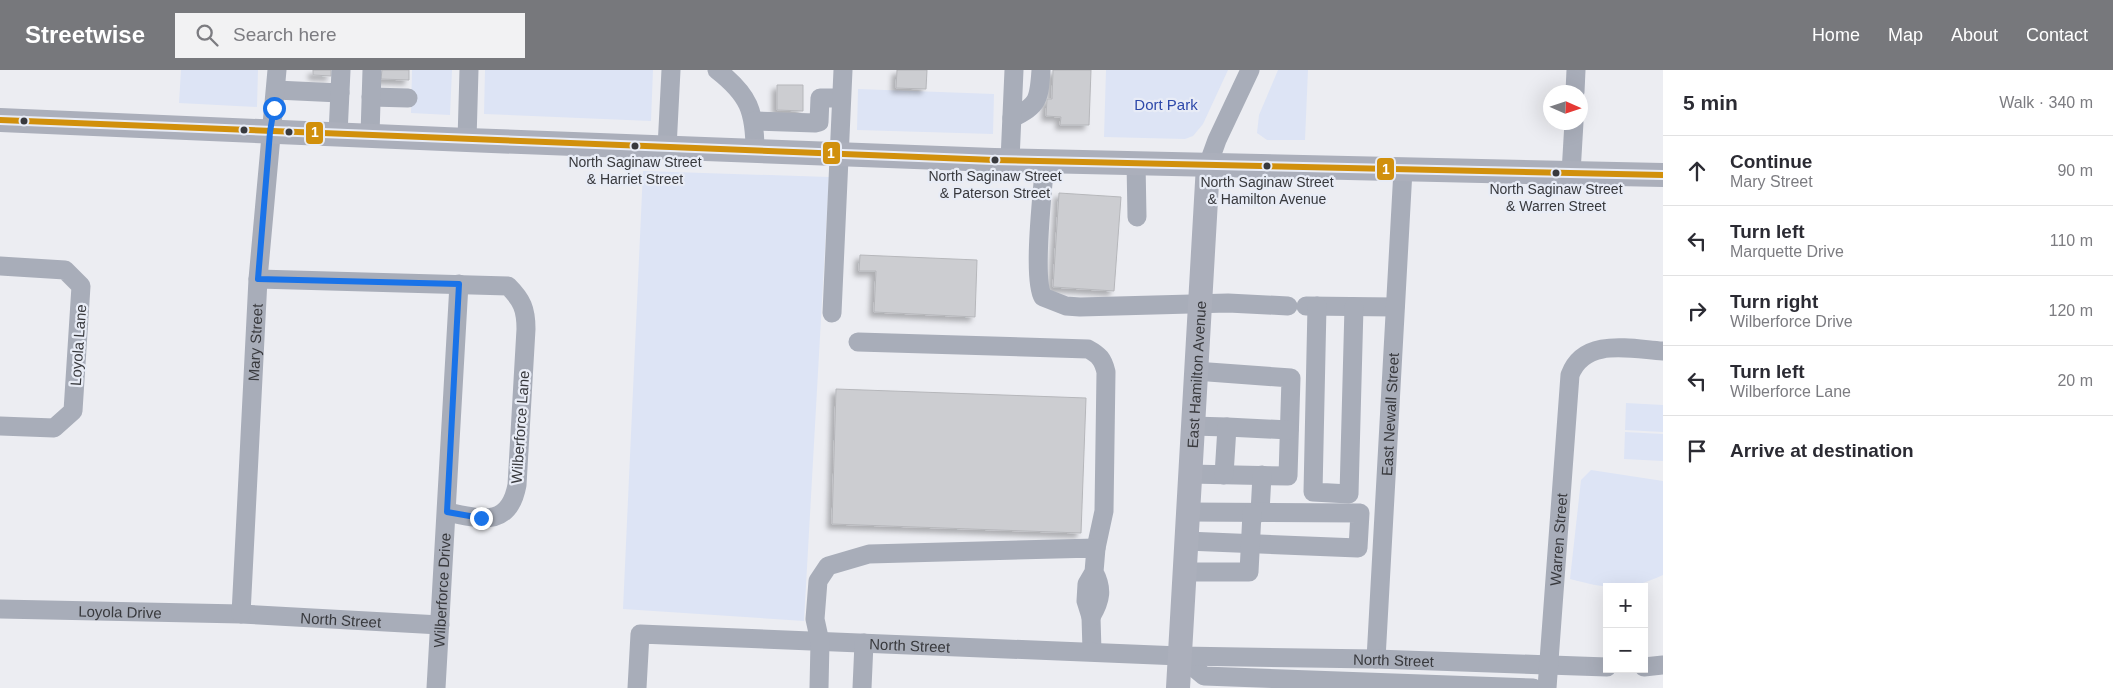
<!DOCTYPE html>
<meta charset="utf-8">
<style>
:root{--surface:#fff;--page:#f2f2f3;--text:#2b2b33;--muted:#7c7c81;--line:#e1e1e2;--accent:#77787c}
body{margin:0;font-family:Arial,sans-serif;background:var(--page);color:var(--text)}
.controls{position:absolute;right:15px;bottom:15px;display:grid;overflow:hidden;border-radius:0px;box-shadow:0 5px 20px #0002}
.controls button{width:45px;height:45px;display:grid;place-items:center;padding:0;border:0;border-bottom:1px solid var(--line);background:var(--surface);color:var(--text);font:25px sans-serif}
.compass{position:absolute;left:1543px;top:15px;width:45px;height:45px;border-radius:50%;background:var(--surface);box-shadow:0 5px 20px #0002;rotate:93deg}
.stop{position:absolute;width:15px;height:15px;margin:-11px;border:4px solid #1a73e8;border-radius:50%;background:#fff}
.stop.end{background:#1a73e8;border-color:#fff;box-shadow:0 1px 5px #0008}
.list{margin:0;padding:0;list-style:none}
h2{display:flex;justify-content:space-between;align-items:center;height:65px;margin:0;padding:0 20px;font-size:21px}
h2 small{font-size:16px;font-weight:400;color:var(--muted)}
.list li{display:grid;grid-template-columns:32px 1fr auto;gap:15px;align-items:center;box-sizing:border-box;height:70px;padding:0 20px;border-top:1px solid var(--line)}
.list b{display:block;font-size:19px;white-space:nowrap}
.list p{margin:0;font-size:16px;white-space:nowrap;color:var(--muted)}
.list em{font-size:16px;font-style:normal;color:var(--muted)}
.icon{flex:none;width:28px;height:28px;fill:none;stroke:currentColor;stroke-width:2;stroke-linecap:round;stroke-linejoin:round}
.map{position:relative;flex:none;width:1663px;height:618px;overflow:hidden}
header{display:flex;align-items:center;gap:30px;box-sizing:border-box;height:70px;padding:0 25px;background:var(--accent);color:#fff}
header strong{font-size:24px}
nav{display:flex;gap:28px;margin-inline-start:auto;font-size:18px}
.search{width:350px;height:45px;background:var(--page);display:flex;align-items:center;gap:12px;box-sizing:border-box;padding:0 18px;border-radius:0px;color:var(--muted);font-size:19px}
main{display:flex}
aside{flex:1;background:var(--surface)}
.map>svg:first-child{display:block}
</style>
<header>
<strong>Streetwise</strong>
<div class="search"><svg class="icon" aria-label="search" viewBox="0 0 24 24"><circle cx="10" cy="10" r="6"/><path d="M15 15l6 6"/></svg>Search here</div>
<nav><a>Home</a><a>Map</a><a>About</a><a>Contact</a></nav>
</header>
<main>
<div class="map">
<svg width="1663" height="618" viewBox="0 0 1663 618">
<defs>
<filter id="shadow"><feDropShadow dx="-4.5" dy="4.5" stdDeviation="2.5" flood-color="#0004"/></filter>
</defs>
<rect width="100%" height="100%" fill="#ecedf2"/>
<g fill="#dde4f5">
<polygon points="181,0 258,0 257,37 179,33"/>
<polygon points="412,0 452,0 450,45 411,43"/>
<polygon points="485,0 653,0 651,51 484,44"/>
<polygon points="1106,0 1228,0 1203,54 1193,66 1185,69 1104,67"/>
<polygon points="1278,0 1308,0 1305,70 1267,70 1257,63 1259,45"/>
<polygon points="858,19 994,24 993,64 857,60"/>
<polygon points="643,101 829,107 804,551 623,539"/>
<polygon points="1626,333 1663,335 1663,362 1625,360"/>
<polygon points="1625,362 1663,364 1663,391 1624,389"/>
<path d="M1591,400L1663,411V505C1626,522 1608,519 1570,509L1581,410Z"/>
</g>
<g fill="#cccdd1" stroke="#b6b7bb" filter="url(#shadow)">
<polygon points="313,0 331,0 331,6 313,5"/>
<polygon points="382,0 409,0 409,10 381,9"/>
<polygon points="897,0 927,0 926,19 896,18"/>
<polygon points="1053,0 1091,0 1089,55 1060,55 1061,47 1046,46 1047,29 1052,29"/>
<polygon points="777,15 803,15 803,41 777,40"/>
<polygon points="1059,123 1121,127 1114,221 1053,217"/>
<polygon points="860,185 977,190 975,247 874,242 876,201 859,201"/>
<polygon points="836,319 1086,328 1081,463 832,454"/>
</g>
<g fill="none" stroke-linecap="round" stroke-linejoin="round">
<g stroke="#a8adb9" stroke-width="19">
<path d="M717,0C749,25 755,41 755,81"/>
<polyline points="276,20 340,23"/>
<polyline points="1575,22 1576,0"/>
<polyline points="371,27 408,28"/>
<path d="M1012,48C1039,35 1039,29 1041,0"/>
<polyline points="754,51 815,53 819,52 820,28 841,28"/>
<polyline points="338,64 341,0"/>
<polyline points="370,65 372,0"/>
<polyline points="467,70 469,0"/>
<polyline points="667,78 671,0"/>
<polyline points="1010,90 1014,0"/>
<path d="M1045,91C1043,117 1032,209 1043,227L1066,236L1080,237L1228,233L1288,236"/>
<polyline points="1136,92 1137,147"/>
<polyline points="1208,95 1217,70 1250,0"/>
<polyline points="1571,103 1574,52"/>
<polyline points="0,196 65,200 81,216 73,341 54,358 0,356"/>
<path d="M258,209L508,216C522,230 526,239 526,259L517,415C509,458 481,449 447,442"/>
<polyline points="1306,236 1395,237"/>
<polyline points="1317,236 1313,422 1349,424 1354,237"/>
<polyline points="832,243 843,0"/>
<path d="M858,272L1088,279C1099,285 1103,289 1106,302L1104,441L1096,478"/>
<polyline points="1192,356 1227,357"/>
<polyline points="1189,404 1288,406 1291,308 1195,301"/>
<polyline points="1224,405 1227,357 1289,360"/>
<polyline points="1260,443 1262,405"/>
<polyline points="1186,471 1358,478 1360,443 1187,442"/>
<polyline points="1184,502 1249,502 1252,443"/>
<path id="s1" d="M0,539L241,544L440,555"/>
<path id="s2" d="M241,544L258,209L277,0"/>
<polyline points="1091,547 1092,581"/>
<polyline points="1180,586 1204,606 1533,618"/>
<path id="s3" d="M1376,589L1403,100"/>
<polyline points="1644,597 1663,595"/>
<path id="s4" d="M436,618L459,214"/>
<path id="s5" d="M637,618L640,564L1180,586L1376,589L1607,597"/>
<path d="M819,618L820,572L815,549L818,511L828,496L869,484L1096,478L1094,502L1087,514L1086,531L1091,547C1101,530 1103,519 1094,502"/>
<polyline points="862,618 864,573"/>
<path id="s6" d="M1547,618L1570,305C1584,267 1631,279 1663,281"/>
</g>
<g stroke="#abafbb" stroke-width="24">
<polyline points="0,50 467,70 994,90 1663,105"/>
<path id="s7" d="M1178,618L1208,95"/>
</g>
<defs>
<polyline id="bus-1" points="0,50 994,90 1663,105"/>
</defs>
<use href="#bus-1" stroke="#e8ecf6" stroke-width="10"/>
<use href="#bus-1" stroke="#d1900c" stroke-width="6"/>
</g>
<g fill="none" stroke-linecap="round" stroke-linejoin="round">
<polyline stroke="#1a73e8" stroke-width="6" points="274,38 270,62 258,209 459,214 447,442 481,448"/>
</g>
<g fill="#38393d" stroke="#e8ecf6" stroke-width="2">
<circle cx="24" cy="51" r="4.5"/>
<circle cx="244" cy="60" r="4.5"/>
<circle cx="289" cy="62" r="4.5"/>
<circle cx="635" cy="76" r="4.5"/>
<circle cx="995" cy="90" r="4.5"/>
<circle cx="1267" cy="96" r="4.5"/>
<circle cx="1556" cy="103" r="4.5"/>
</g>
<g text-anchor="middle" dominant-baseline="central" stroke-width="4.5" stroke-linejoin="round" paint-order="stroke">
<g font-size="14" fill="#38393d" stroke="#e8ecf6">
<text x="635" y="92">North Saginaw Street<tspan x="635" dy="17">&amp; Harriet Street</tspan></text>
<text x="995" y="106">North Saginaw Street<tspan x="995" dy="17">&amp; Paterson Street</tspan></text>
<text x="1267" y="112">North Saginaw Street<tspan x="1267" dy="17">&amp; Hamilton Avenue</tspan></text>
<text x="1556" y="119">North Saginaw Street<tspan x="1556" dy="17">&amp; Warren Street</tspan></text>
</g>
<g font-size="15" fill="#2e49aa" stroke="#e8ecf6">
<text x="1166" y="34">Dort Park</text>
</g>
<g font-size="15" fill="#38393d" stroke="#e8ecf6">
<text stroke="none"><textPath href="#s2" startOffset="272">Mary Street</textPath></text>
<text transform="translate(78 275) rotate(-86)">Loyola Lane</text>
<text stroke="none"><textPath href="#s7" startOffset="314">East Hamilton Avenue</textPath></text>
<text stroke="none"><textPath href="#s3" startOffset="245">East Newall Street</textPath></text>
<text transform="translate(520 357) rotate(-86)">Wilberforce Lane</text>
<text stroke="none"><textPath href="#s6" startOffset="149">Warren Street</textPath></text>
<text stroke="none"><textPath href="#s4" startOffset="98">Wilberforce Drive</textPath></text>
<text stroke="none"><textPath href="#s1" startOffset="120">Loyola Drive</textPath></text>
<text stroke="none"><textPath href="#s1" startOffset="341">North Street</textPath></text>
<text stroke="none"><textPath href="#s5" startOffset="324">North Street</textPath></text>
<text stroke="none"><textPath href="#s5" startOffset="808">North Street</textPath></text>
</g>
</g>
<g stroke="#e8ecf6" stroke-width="2">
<rect x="305" y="51" width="19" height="24" rx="5" fill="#d1900c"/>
<rect x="822" y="71" width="19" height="24" rx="5" fill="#d1900c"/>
<rect x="1376" y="87" width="19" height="24" rx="5" fill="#d1900c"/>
</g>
<g font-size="14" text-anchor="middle" font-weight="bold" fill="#fff">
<text x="315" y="67">1</text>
<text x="831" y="88">1</text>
<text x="1386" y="104">1</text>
</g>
</svg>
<div class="controls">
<button>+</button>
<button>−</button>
</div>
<svg class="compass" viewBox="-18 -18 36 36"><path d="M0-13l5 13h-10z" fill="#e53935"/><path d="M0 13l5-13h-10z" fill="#7c7c81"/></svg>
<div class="stop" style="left:274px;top:38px"></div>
<div class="stop end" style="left:481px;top:448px"></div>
</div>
<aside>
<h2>5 min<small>Walk · 340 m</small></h2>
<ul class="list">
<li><svg class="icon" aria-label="ahead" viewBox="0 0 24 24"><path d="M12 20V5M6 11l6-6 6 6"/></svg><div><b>Continue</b><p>Mary Street</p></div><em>90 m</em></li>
<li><svg class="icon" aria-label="left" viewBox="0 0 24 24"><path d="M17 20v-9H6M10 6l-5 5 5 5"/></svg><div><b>Turn left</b><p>Marquette Drive</p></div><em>110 m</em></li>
<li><svg class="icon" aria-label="right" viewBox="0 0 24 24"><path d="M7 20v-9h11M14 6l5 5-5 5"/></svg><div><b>Turn right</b><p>Wilberforce Drive</p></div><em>120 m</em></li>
<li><svg class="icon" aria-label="left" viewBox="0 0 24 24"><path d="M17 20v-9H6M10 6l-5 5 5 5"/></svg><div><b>Turn left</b><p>Wilberforce Lane</p></div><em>20 m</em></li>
<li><svg class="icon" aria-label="arrive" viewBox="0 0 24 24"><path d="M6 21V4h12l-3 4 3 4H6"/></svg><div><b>Arrive at destination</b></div></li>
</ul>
</aside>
</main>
